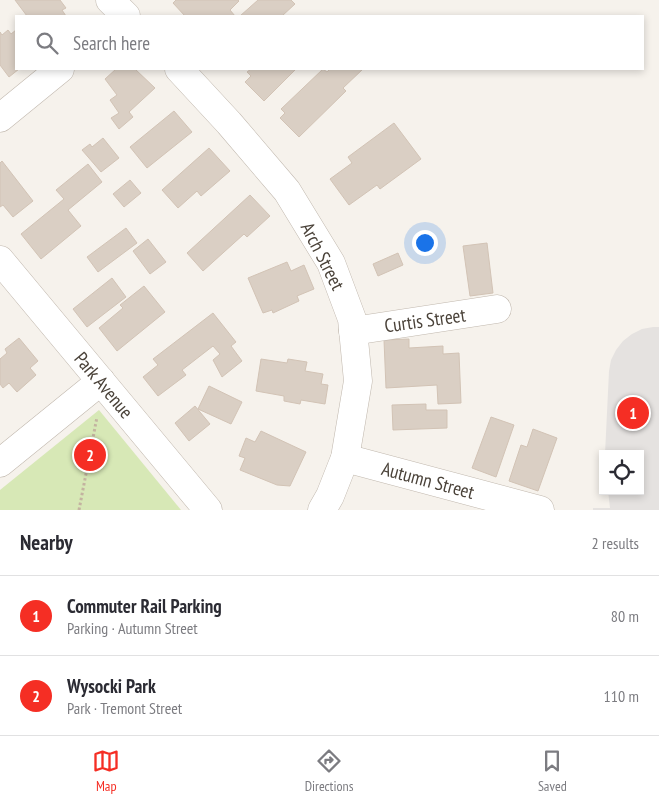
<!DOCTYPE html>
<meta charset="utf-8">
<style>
:root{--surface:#fff;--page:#f7f7f7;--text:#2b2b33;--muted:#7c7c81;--line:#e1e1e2;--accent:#f52e24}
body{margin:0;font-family:"PT Sans Narrow",sans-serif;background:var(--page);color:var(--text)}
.controls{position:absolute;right:15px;bottom:15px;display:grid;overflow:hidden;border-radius:0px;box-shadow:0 2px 8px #0003}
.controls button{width:45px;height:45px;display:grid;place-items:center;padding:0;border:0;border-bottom:1px solid var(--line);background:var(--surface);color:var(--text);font:25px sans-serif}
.you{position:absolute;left:424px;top:242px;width:18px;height:18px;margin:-12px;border:4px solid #fff;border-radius:50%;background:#1a73e8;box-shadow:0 0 0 8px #1a73e833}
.badge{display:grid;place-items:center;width:32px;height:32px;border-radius:50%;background:var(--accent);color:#fff;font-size:16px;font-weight:700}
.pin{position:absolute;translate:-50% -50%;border:2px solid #fff;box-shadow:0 1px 5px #0006}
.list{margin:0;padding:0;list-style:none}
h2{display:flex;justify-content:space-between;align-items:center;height:65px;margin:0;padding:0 20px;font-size:21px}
h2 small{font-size:16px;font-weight:400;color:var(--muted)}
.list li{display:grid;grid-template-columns:32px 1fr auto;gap:15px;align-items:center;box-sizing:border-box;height:80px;padding:0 20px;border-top:1px solid var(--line)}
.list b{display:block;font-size:19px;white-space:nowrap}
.list p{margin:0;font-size:16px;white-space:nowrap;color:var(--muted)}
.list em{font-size:16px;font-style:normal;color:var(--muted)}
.icon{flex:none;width:28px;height:28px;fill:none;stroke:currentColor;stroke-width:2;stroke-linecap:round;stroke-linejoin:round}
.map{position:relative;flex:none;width:659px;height:510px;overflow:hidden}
.search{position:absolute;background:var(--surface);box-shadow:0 2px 8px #0003;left:15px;right:15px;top:15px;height:55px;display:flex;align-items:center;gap:12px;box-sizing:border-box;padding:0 18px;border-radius:0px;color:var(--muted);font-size:19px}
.sheet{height:225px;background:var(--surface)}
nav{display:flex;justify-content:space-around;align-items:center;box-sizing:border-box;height:70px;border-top:1px solid var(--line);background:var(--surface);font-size:14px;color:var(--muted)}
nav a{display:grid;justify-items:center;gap:2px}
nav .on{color:var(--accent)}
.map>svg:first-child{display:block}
</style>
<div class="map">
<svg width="659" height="510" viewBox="0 0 659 510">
<rect width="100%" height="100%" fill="#f6f2ec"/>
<polygon fill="#d7e8b6" points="99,410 181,510 0,510 0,490"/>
<polygon fill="#e5e2e0" points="653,327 659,327 659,510 593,510 593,508 610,508 608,491 640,491 640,454 605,454 609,371 611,360 616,350 623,341 632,334 642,329"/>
<g fill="#dacfc4" stroke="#d2c3b5">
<polygon points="15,0 60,0 66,8 62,10 66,16 27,16"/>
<polygon points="176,0 238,0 239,1 230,10 235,16 185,16 173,3"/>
<polygon points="258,0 291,0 295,4 282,16 240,16"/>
<polygon points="8,30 11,34 16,30 16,69 19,69 9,77 0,65 0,32 2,35"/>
<polygon points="116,69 135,69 155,88 129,112 133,117 119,129 111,118 119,113 110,100 117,95 105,79"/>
<polygon points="251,69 296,69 264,101 245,82 251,76 247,72"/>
<polygon points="323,69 327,72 330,69 363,69 343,88 346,91 299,137 280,118 285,113 281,109"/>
<polygon points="174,111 192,132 147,168 130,147"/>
<polygon points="394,123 421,159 380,189 377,185 349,205 330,179 352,163 348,157"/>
<polygon points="103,138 119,158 101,172 82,150 90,144 92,147"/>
<polygon points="209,148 230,171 201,196 197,191 178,208 162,190"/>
<polygon points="2,161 33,201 13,217 3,205 0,207 0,163"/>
<polygon points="88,164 102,182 68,210 81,226 41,259 21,234 64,199 56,190"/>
<polygon points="130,180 141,193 124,207 113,194"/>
<polygon points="250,195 270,216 247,237 244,234 203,271 187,253"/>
<polygon points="126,228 137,243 98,272 87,257"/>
<polygon points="148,239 166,262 150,274 133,251"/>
<polygon points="487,243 493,293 470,296 463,246"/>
<polygon points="398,253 403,265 378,276 373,264"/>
<polygon points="287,262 291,271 304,265 314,289 297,296 299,301 273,313 272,310 263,313 248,278"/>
<polygon points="112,278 126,297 87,327 73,309"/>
<polygon points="144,286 165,312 117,351 99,328 123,308 120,305"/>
<polygon points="213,313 236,342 231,346 242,361 222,377 213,360 220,354 213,346 182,370 186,375 158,396 143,377 158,365 153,359"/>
<polygon points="19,338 38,361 30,368 36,375 17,392 9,383 3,388 0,384 0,359 7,353 5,349"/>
<polygon points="409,339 409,348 443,346 443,354 459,353 461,403 438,404 437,385 386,388 384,340"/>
<polygon points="261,359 287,363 288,359 307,362 305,371 323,374 321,384 328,385 325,404 301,400 300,404 284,401 284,396 256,391"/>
<polygon points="209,386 242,402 231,424 198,409"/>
<polygon points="426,404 426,410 447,410 447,428 393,430 392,405"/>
<polygon points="195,406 210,424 189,441 175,423"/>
<polygon points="491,417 514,425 496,477 472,468"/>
<polygon points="533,429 557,438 538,491 509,481 521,445 527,447"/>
<polygon points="261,431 306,452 290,486 277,485 240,470 245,458 239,456 246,438 255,442"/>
</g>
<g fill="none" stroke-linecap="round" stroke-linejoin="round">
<defs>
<g id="minor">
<polyline points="110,0 126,16"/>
<polyline points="179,69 229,123 287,191 331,263 352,319 358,381 345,458 330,496 322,510"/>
<polyline points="0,118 60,69"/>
<polyline points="0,260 208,510"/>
<polyline points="353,331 497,309"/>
<polyline points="345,458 540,510"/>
<polyline points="0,463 101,381"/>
</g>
</defs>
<use href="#minor" stroke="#c1b8ae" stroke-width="29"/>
<polyline stroke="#c3b3a0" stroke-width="3" stroke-dasharray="2.5 2.5" stroke-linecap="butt" points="79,510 97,417"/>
<use href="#minor" stroke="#fff" stroke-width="28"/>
</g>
<g text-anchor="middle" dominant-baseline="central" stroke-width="4" stroke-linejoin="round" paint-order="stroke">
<g font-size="19" fill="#4a4239" stroke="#fff">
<text transform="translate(323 256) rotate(63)">Arch Street</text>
<text transform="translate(425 320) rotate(-8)">Curtis Street</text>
<text transform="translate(104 385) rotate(50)">Park Avenue</text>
<text transform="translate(428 480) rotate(15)">Autumn Street</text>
</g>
</g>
</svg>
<div class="controls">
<button><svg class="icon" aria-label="locate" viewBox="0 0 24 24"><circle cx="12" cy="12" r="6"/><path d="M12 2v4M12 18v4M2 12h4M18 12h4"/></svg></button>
</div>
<div class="you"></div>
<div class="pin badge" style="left:633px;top:413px">1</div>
<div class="pin badge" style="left:90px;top:455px">2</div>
<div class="search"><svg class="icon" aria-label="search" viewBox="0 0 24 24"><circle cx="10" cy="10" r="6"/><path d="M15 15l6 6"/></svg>Search here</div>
</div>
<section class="sheet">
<h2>Nearby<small>2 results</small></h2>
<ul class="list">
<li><span class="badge">1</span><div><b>Commuter Rail Parking</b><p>Parking · Autumn Street</p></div><em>80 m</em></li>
<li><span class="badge">2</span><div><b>Wysocki Park</b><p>Park · Tremont Street</p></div><em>110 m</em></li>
</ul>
</section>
<nav>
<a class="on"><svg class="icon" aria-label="map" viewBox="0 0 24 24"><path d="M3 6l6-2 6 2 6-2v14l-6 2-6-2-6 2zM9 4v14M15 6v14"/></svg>Map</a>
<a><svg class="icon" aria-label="directions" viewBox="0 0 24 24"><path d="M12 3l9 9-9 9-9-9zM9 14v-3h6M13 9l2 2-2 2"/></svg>Directions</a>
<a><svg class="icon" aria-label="saved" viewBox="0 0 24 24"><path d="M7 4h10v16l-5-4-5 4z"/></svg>Saved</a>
</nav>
